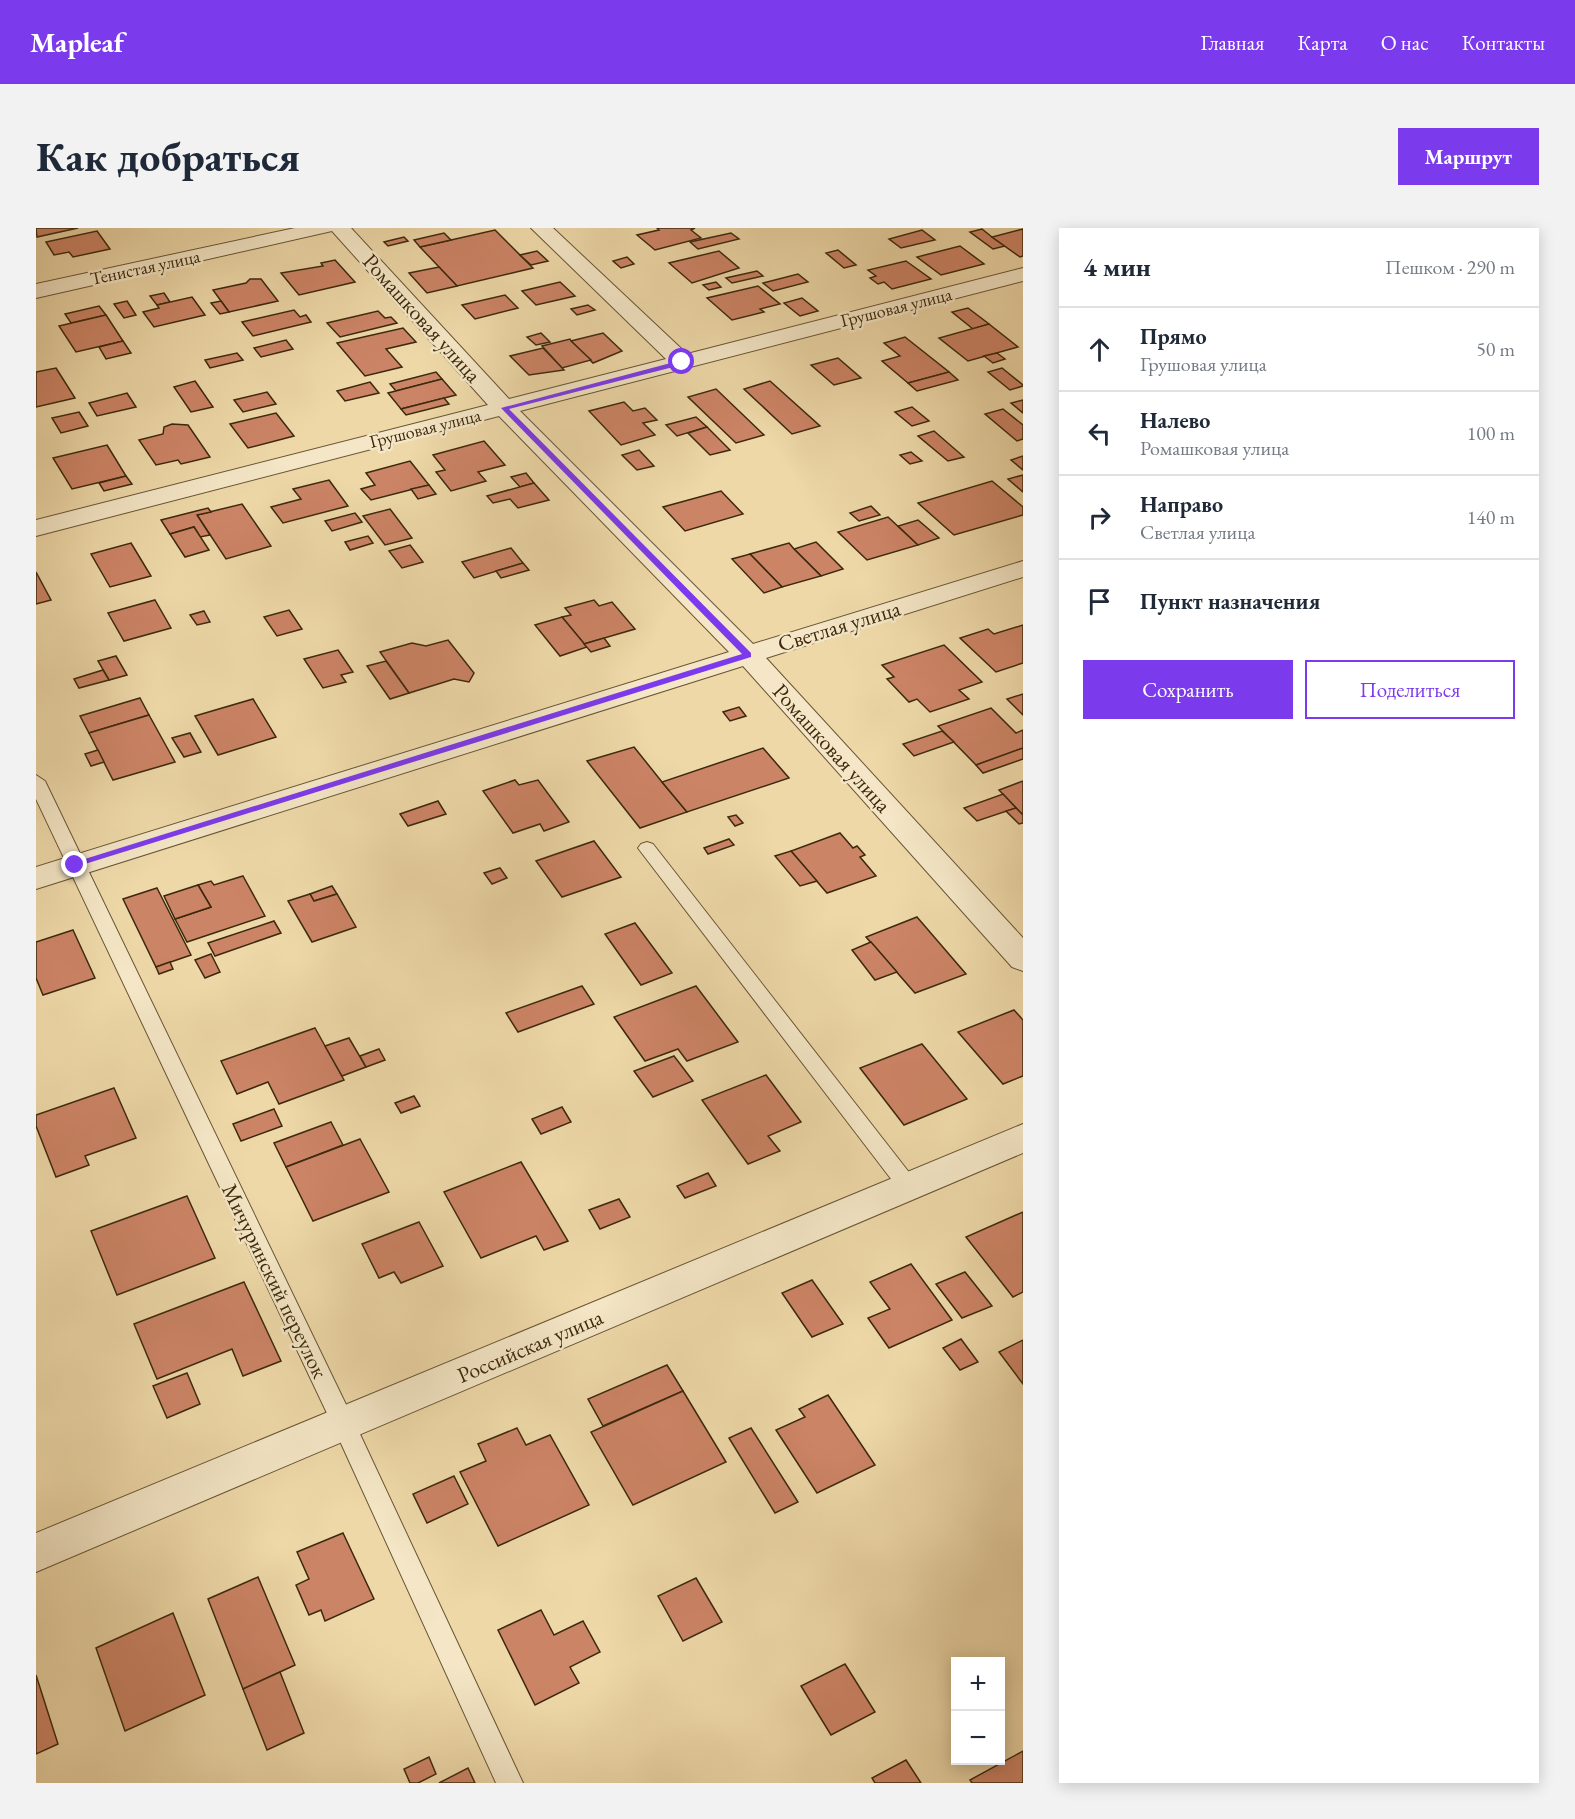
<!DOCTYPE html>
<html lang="ru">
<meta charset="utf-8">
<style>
:root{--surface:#fff;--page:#f2f2f3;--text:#1f2937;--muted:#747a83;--line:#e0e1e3;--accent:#7c3aed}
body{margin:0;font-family:"EB Garamond",serif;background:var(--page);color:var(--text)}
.controls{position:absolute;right:18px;bottom:18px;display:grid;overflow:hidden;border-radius:0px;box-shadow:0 3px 15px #0003}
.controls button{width:54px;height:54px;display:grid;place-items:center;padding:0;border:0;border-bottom:2px solid var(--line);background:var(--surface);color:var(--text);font:30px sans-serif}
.stop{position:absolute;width:18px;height:18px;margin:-14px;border:4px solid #7c3aed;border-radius:50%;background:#fff}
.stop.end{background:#7c3aed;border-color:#fff;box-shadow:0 2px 6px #0008}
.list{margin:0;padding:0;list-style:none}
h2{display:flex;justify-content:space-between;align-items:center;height:78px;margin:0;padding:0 24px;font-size:26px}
h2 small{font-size:20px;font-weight:400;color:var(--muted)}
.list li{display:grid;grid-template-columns:39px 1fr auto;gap:18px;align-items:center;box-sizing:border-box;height:84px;padding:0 24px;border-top:2px solid var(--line)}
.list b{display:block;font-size:22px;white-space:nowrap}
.list p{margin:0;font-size:20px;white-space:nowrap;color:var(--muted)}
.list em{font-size:20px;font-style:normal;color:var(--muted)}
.actions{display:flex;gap:12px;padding:18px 24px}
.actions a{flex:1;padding:14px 0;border:2px solid var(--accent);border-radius:0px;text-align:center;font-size:21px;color:var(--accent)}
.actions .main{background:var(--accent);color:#fff}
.icon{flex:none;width:33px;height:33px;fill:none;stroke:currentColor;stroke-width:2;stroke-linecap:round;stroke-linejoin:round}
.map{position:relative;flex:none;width:987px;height:1555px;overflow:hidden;border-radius:0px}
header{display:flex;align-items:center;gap:36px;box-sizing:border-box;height:84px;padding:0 30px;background:var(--accent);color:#fff}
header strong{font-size:28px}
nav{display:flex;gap:33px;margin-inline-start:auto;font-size:21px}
.intro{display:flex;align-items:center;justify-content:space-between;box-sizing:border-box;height:144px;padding:0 36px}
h1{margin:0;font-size:42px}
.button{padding:15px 27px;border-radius:0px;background:var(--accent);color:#fff;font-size:21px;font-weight:700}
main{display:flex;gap:36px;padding:0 36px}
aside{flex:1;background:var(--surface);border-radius:0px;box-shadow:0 3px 15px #0003}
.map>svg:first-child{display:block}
</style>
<header>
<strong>Mapleaf</strong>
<nav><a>Главная</a><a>Карта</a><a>О нас</a><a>Контакты</a></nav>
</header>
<div class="intro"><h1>Как добраться</h1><a class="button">Маршрут</a></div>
<main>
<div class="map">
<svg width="987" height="1555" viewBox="0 0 987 1555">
<rect width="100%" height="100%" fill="#eed8a8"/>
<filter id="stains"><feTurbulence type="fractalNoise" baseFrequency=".00333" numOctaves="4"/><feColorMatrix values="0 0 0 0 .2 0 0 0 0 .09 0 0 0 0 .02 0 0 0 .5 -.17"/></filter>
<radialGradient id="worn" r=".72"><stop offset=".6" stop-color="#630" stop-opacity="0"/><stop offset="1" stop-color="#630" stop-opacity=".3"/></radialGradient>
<g fill="#cc8466" stroke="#3c290d" stroke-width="1.5">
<polygon points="0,0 42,0 1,9"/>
<polygon points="621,0 659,0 655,2 665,10 619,22 601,7 623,2"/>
<polygon points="946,1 956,9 969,18 957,21 934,4"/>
<polygon points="987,1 987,28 984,29 956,9"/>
<polygon points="459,2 497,40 421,58 384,19"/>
<polygon points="886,2 899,12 865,20 853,11"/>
<polygon points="61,3 74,21 37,29 33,24 18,27 10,14"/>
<polygon points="408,5 415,12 384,19 378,12"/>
<polygon points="695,5 703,11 662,21 654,14"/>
<polygon points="368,9 372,13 352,18 348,14"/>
<polygon points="924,18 948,36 905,47 881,29"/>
<polygon points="802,22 820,37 808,40 790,25"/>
<polygon points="501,23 512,33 495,37 484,27"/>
<polygon points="683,23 703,40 656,55 633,35"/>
<polygon points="591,29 598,36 585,40 577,33"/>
<polygon points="299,32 319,54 263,67 245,45 287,38 285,35"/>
<polygon points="870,33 895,51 856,61 848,54 842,56 834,50 840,48 832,42"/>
<polygon points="403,39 421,58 391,65 373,45"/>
<polygon points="721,43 727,48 696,55 690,50"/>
<polygon points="762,46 772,54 737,63 727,55"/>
<polygon points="214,51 225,51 242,73 193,84 177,62 210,55"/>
<polygon points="524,54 539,68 500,77 486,63"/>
<polygon points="680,54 685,59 673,62 667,57"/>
<polygon points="722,58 744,76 724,81 728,84 696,92 671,70"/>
<polygon points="128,65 134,74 121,77 114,68"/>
<polygon points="469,67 482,80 439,91 426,77"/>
<polygon points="156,69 169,87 118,99 107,84 123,80 121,77"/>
<polygon points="766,70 782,83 764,88 748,75"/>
<polygon points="91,73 100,87 88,90 78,76"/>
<polygon points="185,73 193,84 184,86 175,75"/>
<polygon points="552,77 559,82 541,87 535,81"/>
<polygon points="63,78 70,87 35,95 29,86"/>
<polygon points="932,80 953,96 937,101 916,84"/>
<polygon points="258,82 264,89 270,87 275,94 217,108 206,94"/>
<polygon points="342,83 349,90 355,89 361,95 304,109 291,95"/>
<polygon points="70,87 87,113 40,124 23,98"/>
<polygon points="953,96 982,119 932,133 903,110"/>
<polygon points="367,100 380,114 350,121 366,139 329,148 301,115"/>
<polygon points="505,105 514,114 500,117 491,109"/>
<polygon points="567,105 586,123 557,135 535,113"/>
<polygon points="869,109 913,144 872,155 846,133 864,128 848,115"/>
<polygon points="534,111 535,113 555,132 526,140 506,118"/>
<polygon points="250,112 257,121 225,129 218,120"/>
<polygon points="87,113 95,125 70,131 63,119"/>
<polygon points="507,120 528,142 493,147 474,128"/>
<polygon points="201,125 207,132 174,140 169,132"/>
<polygon points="961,125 969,131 957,135 948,128"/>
<polygon points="802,130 825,150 798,157 775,137"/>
<polygon points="20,140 39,170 0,179 0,144"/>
<polygon points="966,140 987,157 987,158 974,162 952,144"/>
<polygon points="400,144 406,151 360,163 354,156"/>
<polygon points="913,144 922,152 881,163 872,155"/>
<polygon points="406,151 420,167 365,181 352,165"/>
<polygon points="159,153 177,179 155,184 138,159"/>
<polygon points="734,153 784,198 756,206 708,161"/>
<polygon points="334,154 343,165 309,173 301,163"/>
<polygon points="680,161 728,207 700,215 652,169"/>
<polygon points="231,164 240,176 207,184 198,172"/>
<polygon points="91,165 100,179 61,188 53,175"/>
<polygon points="408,170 413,176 370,187 365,181"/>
<polygon points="987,172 987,185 975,175"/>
<polygon points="588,174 597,183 609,180 621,192 607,195 619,207 585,217 553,183"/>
<polygon points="876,179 893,193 876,198 859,184"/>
<polygon points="967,181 987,197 987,211 981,213 949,186"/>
<polygon points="43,184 52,198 25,205 16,190"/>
<polygon points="240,185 258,208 212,220 194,196"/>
<polygon points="660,189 671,199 641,208 630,197"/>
<polygon points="136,196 152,197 174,229 145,236 142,232 120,237 103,212 127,206 128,199"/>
<polygon points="671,199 694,222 674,227 652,205"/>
<polygon points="898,203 928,229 912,233 882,208"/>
<polygon points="448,213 469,237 442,244 450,253 415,263 400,244 409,242 397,227"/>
<polygon points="71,217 90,248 36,261 17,230"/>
<polygon points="603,222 618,238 601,242 586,227"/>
<polygon points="875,224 886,233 874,236 864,227"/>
<polygon points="987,228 987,242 975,232"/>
<polygon points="374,233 393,257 335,272 325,261 339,257 330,245"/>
<polygon points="490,245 498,255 484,259 475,249"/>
<polygon points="987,247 987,264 972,251"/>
<polygon points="90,248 96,256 68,263 63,255"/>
<polygon points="293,252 312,278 247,295 235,279 265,271 257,261"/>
<polygon points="956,253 987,279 987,287 918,307 882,275"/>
<polygon points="498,255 513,272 482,280 474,271 457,275 451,268"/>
<polygon points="393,257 400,266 382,271 375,261"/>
<polygon points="685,263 707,286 649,303 627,279"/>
<polygon points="206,276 235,318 190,331 161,287"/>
<polygon points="835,278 844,287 823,293 814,285"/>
<polygon points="172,280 175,284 161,287 174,307 164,309 158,299 134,306 125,292"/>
<polygon points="354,281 376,310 349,317 327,288"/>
<polygon points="319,285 326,294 296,303 289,293"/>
<polygon points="852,289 882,317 831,332 802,304"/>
<polygon points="882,292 903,310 882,317 862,298"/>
<polygon points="158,299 173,322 149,329 134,306"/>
<polygon points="332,308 337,315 314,322 309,314"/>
<polygon points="780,314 807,341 785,348 758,321"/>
<polygon points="95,315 115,348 74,359 55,326"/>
<polygon points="753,315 758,321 785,348 746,359 714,326"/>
<polygon points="374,317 387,334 366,340 353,323"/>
<polygon points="475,320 487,335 438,350 426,334"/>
<polygon points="714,326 746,359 728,365 696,331"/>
<polygon points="487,335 493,342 465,350 460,343"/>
<polygon points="0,344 15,372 0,376"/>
<polygon points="119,372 135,400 88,413 72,385"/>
<polygon points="558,372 563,378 576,374 599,401 548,416 526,389 535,387 529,380"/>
<polygon points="253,382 266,401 241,408 228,389"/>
<polygon points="168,383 174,394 161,397 154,387"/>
<polygon points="526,389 551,419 524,428 499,397"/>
<polygon points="987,397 987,435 960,444 924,410 952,401 958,406"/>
<polygon points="568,410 574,418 555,424 548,416"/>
<polygon points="412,412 438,445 433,454 418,451 373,465 344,424 376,415 390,418"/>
<polygon points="908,417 946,454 923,462 933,471 894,484 881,471 873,474 851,451 858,449 846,437"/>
<polygon points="302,422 317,444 305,447 310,454 287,460 268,431"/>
<polygon points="80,428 91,447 73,452 62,433"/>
<polygon points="350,433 373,465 354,471 331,438"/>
<polygon points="67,442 73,452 43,460 38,451"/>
<polygon points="987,466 987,487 971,471"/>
<polygon points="104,470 113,487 53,505 44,488"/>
<polygon points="217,471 240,509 182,527 159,488"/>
<polygon points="703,479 710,488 694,493 687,484"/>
<polygon points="955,480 980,505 987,502 987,520 940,537 902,498"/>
<polygon points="113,487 139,534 77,552 53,505"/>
<polygon points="906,503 918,514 878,528 867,516"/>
<polygon points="154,505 165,524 148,529 136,510"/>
<polygon points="598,519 626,554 651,584 604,600 551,533"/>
<polygon points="727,520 753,550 651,584 626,554"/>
<polygon points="987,520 987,531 947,545 940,537"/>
<polygon points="62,522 68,534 55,538 49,526"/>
<polygon points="479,552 483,557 502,552 533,594 508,603 504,596 477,605 447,563"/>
<polygon points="987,553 987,587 963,562"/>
<polygon points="967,566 980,580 941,593 928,580"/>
<polygon points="402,573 410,586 372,598 364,586"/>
<polygon points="980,580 987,587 987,595 983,596 970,583"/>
<polygon points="700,587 707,595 699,598 692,589"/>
<polygon points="804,605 817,620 821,618 829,627 824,629 840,648 791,665 755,623"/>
<polygon points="693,611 698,617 672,626 668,620"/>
<polygon points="558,613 585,649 526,669 500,633"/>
<polygon points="755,623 781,653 764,658 739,628"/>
<polygon points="464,640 471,650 456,656 448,645"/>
<polygon points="207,648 229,688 151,714 139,691 175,679 162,657 175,653 178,657"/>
<polygon points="162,657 175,679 139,691 128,668"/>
<polygon points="296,658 301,666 278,673 274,666"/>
<polygon points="121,660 155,727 120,739 87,671"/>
<polygon points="274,666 278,673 301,666 320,699 276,714 252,673"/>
<polygon points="881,689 930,746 879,765 830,709"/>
<polygon points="238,693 245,705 179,728 172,715"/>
<polygon points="599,695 636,745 605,757 569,706"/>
<polygon points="37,702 59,750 7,767 0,750 0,714"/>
<polygon points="835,714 861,744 839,752 816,722"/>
<polygon points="175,726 184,744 169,750 159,732"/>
<polygon points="134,734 137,741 123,746 120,739"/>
<polygon points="546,758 558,776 482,804 470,785"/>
<polygon points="660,758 702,814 651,833 642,821 609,833 578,789"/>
<polygon points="978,782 987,792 987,848 967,856 922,804"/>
<polygon points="279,800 308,852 243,876 232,854 201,866 185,833"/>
<polygon points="313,810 330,839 306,848 289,818"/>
<polygon points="886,816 931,871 868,897 824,840"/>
<polygon points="343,821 349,832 330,839 324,828"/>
<polygon points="638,828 657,853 617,869 598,843"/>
<polygon points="730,847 765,894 732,908 744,923 712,936 666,872"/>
<polygon points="78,860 100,910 49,928 53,937 20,949 0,898 0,887"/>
<polygon points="378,868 384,878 365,885 359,875"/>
<polygon points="526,879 535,894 505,906 496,891"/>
<polygon points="238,881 246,898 205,913 197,896"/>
<polygon points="295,894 307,917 250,939 238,915"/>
<polygon points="324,911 353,964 277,993 250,939"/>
<polygon points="485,934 532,1013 508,1022 500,1008 445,1030 408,964"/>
<polygon points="672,945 680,958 649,970 641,958"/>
<polygon points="151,968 179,1030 81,1067 55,1003"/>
<polygon points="583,971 594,989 564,1001 553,982"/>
<polygon points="987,984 987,1064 977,1069 930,1009"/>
<polygon points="383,994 407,1038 365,1055 358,1044 343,1050 326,1016"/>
<polygon points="875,1036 916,1092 853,1120 832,1090 854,1081 834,1054"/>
<polygon points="929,1044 956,1078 926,1090 900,1056"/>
<polygon points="776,1052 807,1096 776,1109 746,1065"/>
<polygon points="208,1054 245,1133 207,1148 196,1121 121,1151 98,1096"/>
<polygon points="925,1111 942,1134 924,1142 907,1120"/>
<polygon points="987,1112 987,1156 963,1124"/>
<polygon points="631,1137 647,1163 567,1198 552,1171"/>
<polygon points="151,1145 164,1176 131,1190 117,1158"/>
<polygon points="647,1163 690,1234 597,1277 555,1204"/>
<polygon points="792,1167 839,1237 781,1265 740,1202 769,1189 763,1181"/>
<polygon points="481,1200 490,1217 514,1207 553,1277 462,1318 424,1244 450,1233 442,1216"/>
<polygon points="715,1200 762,1274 739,1285 693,1210"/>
<polygon points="418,1248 432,1276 391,1295 377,1266"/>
<polygon points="307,1305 338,1371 289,1393 285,1382 273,1387 260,1357 273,1351 261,1324"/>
<polygon points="222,1349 259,1437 207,1461 172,1371"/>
<polygon points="660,1350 686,1394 647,1413 622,1368"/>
<polygon points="505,1382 518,1407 547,1393 564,1424 534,1439 543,1455 499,1477 462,1402"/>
<polygon points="137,1385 169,1467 89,1503 60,1420"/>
<polygon points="809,1436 839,1484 795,1507 765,1458"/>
<polygon points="244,1444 268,1505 231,1522 207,1461"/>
<polygon points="0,1447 22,1516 0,1526"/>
<polygon points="987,1523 987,1555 936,1555 934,1552"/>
<polygon points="393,1529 400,1546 382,1555 374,1555 368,1541"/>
<polygon points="870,1532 885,1555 839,1555 836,1550"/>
<polygon points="432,1540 439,1555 403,1555"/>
</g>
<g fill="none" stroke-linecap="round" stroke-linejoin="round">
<defs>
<g id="lane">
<polygon points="0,547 9,553 316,1189 487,1555 460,1555 298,1200 0,571"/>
<polygon points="611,614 617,616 879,952 883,958 879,964 872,967 865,964 605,624 602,620 605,616"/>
</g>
<g id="street">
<polygon points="259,0 315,0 473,171 630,131 495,0 517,0 651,126 987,40 987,53 484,183 717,416 987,333 987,349 730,430 987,710 987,743 976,739 707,438 0,661 0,639 693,424 463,188 0,308 0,292 452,177 296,3 0,70 0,56"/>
<polygon points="987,896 987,925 0,1344 0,1305"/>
</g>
</defs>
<use href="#lane" stroke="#685534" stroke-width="2"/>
<use href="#street" stroke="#685534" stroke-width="2"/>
<use href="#lane" fill="#f4e6c6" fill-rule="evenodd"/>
<use href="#street" fill="#f4e6c6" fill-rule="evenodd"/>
</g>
<polygon fill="#7c3aed" points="646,132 649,136 473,181 715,425 715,429 36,640 36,635 706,426 465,180"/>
<g text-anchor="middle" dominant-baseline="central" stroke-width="5" stroke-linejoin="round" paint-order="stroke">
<g font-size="18" fill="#3c290d" stroke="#f4e6c6">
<text transform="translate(109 39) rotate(-12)">Тенистая улица</text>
<text transform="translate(860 79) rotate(-14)">Грушовая улица</text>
<text transform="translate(389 200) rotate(-14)">Грушовая улица</text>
</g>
<g font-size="22" fill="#3c290d" stroke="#f4e6c6">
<text transform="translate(386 90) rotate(48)">Ромашковая улица</text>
<text transform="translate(803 398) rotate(-17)">Светлая улица</text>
<text transform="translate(796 520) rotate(48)">Ромашковая улица</text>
<text transform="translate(239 1053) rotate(64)">Мичуринский переулок</text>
<text transform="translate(494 1118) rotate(-23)">Российская улица</text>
</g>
</g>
<rect width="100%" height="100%" filter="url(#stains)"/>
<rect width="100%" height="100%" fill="url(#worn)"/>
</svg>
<div class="controls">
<button>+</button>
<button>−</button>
</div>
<div class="stop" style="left:646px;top:134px"></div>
<div class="stop end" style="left:39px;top:637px"></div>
</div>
<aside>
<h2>4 мин<small>Пешком · 290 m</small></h2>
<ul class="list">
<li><svg class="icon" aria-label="ahead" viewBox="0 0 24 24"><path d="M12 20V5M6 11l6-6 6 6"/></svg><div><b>Прямо</b><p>Грушовая улица</p></div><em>50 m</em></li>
<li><svg class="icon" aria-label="left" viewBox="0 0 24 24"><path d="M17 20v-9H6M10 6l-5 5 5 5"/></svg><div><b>Налево</b><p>Ромашковая улица</p></div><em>100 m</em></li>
<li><svg class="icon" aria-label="right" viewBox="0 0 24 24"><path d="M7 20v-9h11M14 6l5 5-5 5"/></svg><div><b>Направо</b><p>Светлая улица</p></div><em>140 m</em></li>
<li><svg class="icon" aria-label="arrive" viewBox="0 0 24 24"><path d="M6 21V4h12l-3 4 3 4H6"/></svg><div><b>Пункт назначения</b></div></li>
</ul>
<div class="actions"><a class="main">Сохранить</a><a>Поделиться</a></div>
</aside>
</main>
